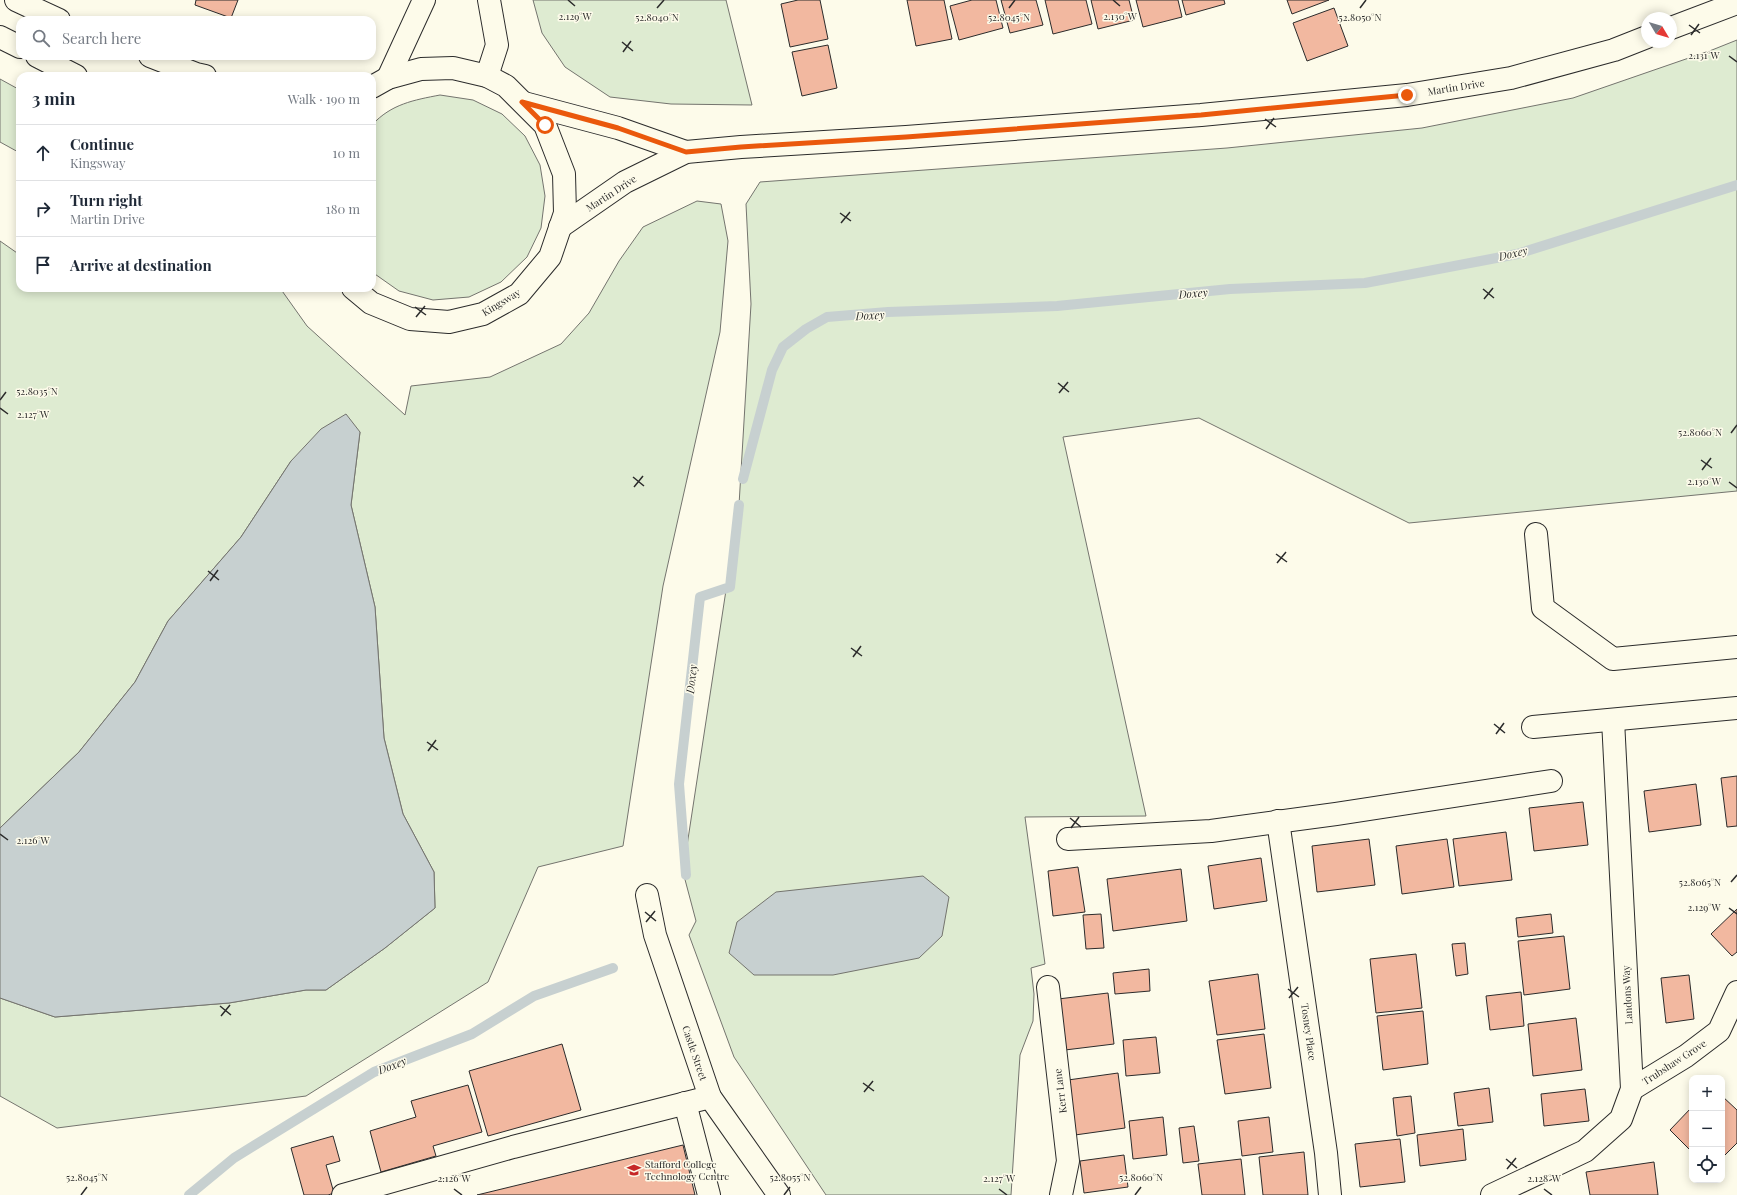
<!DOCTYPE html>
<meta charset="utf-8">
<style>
:root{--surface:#fff;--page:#f2f2f3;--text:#1f2937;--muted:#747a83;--line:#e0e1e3}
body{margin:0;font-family:"Playfair Display",serif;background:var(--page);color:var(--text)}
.controls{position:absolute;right:12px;bottom:12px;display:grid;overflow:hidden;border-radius:8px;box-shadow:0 2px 10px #0003}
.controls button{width:36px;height:36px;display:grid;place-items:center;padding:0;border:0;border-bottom:1px solid var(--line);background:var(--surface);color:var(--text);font:20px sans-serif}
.compass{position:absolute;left:1641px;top:12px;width:36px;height:36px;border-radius:50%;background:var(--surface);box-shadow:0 2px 10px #0003;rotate:128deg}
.stop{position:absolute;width:12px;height:12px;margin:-9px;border:3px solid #ea580c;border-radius:50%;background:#fff}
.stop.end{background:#ea580c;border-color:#fff;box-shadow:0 1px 4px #0008}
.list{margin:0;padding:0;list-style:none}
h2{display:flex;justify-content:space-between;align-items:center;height:52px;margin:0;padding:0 16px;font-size:17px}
h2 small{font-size:13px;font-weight:400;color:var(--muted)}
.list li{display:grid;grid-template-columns:26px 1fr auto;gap:12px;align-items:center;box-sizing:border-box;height:56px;padding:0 16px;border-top:1px solid var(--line)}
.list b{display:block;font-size:15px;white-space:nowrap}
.list p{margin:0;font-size:13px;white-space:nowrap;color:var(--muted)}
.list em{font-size:13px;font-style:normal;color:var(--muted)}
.icon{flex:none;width:22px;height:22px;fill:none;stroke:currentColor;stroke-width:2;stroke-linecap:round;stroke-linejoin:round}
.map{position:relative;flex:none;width:1737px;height:1195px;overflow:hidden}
.search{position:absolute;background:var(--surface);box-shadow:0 2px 10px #0003;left:16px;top:16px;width:360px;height:44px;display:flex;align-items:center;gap:10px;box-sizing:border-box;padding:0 14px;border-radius:12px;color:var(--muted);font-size:15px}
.panel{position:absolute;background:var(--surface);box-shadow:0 2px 10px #0003;left:16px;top:72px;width:360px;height:220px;border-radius:12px}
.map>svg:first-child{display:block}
</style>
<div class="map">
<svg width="1737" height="1195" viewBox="0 0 1737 1195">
<rect width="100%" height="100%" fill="#fdfbea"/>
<g fill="#deebd1" stroke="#74746e">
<polygon points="533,0 726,0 752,105 671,104 610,97 565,67 542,33"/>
<polygon points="1737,40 1737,491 1409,523 1199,418 1063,437 1146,816 1025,817 1045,964 1031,968 1034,994 1033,1021 1020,1055 1011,1195 826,1195 734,1057 689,935 696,921 683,872 739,505 751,304 746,204 760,182 1227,148 1422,128 1573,98 1712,50"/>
<polygon points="0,79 20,90 20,153 0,142"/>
<path d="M440,95L473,100L502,114L525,136L540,165L545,196L541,228L527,257L501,282L469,297L433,300L399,291L372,272V125C391,104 414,100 440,95Z"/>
<polygon points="697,201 721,204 728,241 720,332 663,586 623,846 538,867 488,982 306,1096 57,1128 0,1096 0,998 55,1017 229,1003 306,990 326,990 385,948 435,908 434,872 403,814 384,738 375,607 351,505 360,432 291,461 241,537 168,621 135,682 79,752 0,828 0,241 20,255 20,288 280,288 307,326 405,415 411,386 490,377 561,344 589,313 619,261 643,227"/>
</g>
<g fill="#c7d0d0" stroke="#74746e">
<polygon points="346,414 360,432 351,505 375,607 384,738 403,814 434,872 435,908 385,948 326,990 306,990 229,1003 55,1017 0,998 0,828 79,752 135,682 168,621 241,537 291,461 321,429"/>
<polygon points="923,876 949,897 942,936 919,958 833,975 754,975 729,953 737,922 776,892"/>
</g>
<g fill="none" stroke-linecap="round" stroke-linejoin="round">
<g stroke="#c7d0d0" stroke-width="10">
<polyline points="743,479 772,370 783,347 806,329 827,317 888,312 1057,306 1230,289 1365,283 1517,254 1737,185"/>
<polyline points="686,875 679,784 700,597 730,587 739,505"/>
<polyline points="189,1195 234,1158 374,1072 472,1034 534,996 613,968"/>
</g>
</g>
<g fill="#f2b8a0" stroke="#2b2b2b">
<polygon points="196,0 238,0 231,18 195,5"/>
<polygon points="798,0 820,0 828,39 790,47 781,4"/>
<polygon points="907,0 944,0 952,39 916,46"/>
<polygon points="972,0 996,0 1003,28 959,40 950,6"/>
<polygon points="1001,0 1036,0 1043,25 1010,33"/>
<polygon points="1045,0 1086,0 1092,24 1053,34"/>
<polygon points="1091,0 1129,0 1134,20 1098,29"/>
<polygon points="1136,0 1178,0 1182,17 1143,27"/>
<polygon points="1182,0 1224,0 1225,4 1186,15"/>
<polygon points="1287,0 1329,0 1292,14"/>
<polygon points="1334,8 1348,46 1307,61 1293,23"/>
<polygon points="828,45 837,88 802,96 792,52"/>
<polygon points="1737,776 1737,826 1727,827 1721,778"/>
<polygon points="1696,784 1701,825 1649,832 1644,791"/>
<polygon points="1583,802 1588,845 1534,851 1529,808"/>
<polygon points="1506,832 1512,880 1459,886 1453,839"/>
<polygon points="1369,839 1375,885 1317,892 1312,846"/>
<polygon points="1447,839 1454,887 1402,894 1396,846"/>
<polygon points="1261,858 1267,901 1214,909 1208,866"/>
<polygon points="1078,867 1085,912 1053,916 1048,871"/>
<polygon points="1181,869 1187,921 1113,931 1107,879"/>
<polygon points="1737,909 1737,952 1732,956 1711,934"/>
<polygon points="1101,914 1104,948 1086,949 1083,915"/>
<polygon points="1551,914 1553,933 1518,937 1516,918"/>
<polygon points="1564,936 1570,989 1524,995 1518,941"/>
<polygon points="1465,943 1468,974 1456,976 1452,944"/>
<polygon points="1416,954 1422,1008 1376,1013 1370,959"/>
<polygon points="1149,969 1150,991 1115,994 1113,973"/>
<polygon points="1258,974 1265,1029 1217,1035 1209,981"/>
<polygon points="1689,975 1694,1019 1666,1023 1661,978"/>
<polygon points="1521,992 1524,1026 1490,1030 1486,996"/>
<polygon points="1108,993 1114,1044 1065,1050 1058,999"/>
<polygon points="1423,1011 1428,1064 1383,1070 1377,1016"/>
<polygon points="1576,1018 1582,1070 1533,1076 1528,1024"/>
<polygon points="1264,1034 1271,1088 1225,1094 1217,1040"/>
<polygon points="1156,1037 1160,1073 1126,1076 1123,1040"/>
<polygon points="562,1044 581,1110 488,1136 469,1071"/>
<polygon points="1118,1073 1125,1128 1075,1135 1068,1080"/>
<polygon points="468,1085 482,1132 433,1146 436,1156 381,1172 370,1131 416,1117 411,1101"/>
<polygon points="1489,1088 1493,1122 1458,1126 1454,1093"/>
<polygon points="1585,1089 1589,1121 1544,1126 1541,1094"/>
<polygon points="1411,1096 1415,1133 1397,1136 1393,1098"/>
<polygon points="1722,1096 1737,1110 1737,1143 1722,1158"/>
<polygon points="1692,1107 1692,1152 1670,1130"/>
<polygon points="1163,1117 1167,1155 1133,1159 1129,1121"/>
<polygon points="1269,1117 1273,1152 1242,1156 1238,1121"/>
<polygon points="1194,1126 1199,1161 1183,1163 1179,1128"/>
<polygon points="1463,1129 1466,1160 1420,1166 1417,1135"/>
<polygon points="333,1136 340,1161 326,1165 334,1193 328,1195 304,1195 291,1148"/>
<polygon points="1400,1139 1405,1182 1360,1187 1355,1144"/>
<polygon points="683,1145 695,1195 477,1195"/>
<polygon points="1304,1152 1308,1195 1263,1195 1259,1157"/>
<polygon points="1124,1155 1128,1187 1084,1193 1080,1161"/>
<polygon points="1241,1159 1245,1195 1202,1195 1198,1164"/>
<polygon points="1654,1162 1658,1195 1590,1195 1586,1172"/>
</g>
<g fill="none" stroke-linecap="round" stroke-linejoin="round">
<defs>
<g id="minor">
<polyline points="487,76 497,45 489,0"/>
<polyline points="388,78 424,0"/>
<polyline points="1536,534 1543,608 1613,659 1737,647"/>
<polyline points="1533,727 1737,708"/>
<polyline points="1278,821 1326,1153 1330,1195"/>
<polyline points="1068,839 1211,831 1336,814 1551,781"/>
<polyline points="647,895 655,935 710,1097 779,1195"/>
<polyline points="1048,987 1068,1161 1061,1195"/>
<polyline points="1632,1089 1686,1056 1719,1031 1737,992"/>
<polyline points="685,1103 709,1195"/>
<polyline points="343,1195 513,1147 710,1097"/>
<polyline points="1492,1195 1585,1151 1621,1119 1632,1089 1613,720"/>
</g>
<g id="major">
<polyline points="16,0 59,20"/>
<polyline points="1671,28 1737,3"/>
<polyline points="0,37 20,47"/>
<polyline points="37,56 76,76"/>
<polyline points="150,56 196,74 205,76"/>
<polyline points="524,103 618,128 686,152"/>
<polyline points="560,227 625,182 686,152 741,147 906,137 1201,115 1407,95 1511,78 1614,50 1647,37"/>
<polyline points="353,288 371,303 410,319 449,322 483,314 519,294 550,257 565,213 564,174 545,125 506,86 487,76 453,68 421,69 388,78 372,87"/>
</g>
</defs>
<use href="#minor" stroke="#2b2b2b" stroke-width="24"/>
<use href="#major" stroke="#2b2b2b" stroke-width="24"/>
<use href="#minor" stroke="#fdfbea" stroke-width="22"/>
<use href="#major" stroke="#fdfbea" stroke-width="22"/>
</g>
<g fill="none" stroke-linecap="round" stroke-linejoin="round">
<polyline stroke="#ea580c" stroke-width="5" points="545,125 522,102 618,128 686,152 741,147 906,137 1201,115 1407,95"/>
</g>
<path fill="none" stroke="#2b2b2b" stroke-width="1.5" d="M568,0L575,6M1113,0L1120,6M657,8L664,0M1009,8L1015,0M1360,8L1366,0M1689,25L1700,33M1691,35L1699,24M622,42L633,51M623,52L631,41M1729,56L1737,62M1265,119L1276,127M1266,129L1274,118M840,213L851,221M841,223L850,212M1483,289L1494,298M1484,299L1493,288M415,307L426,315M416,317L425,306M1058,383L1069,392M1059,393L1068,382M0,400L6,392M0,408L8,414M1731,433L1737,425M1701,460L1712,468M1702,470L1711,458M633,477L644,486M1729,482L1737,488M634,487L643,476M1276,554L1287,562M1277,563L1286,552M208,571L219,580M210,581L218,570M851,648L862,656M853,657L861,646M1494,724L1505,733M1496,734L1504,723M427,742L438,750M428,751L436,740M1070,818L1081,827M1071,828L1079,817M0,834L8,840M1731,882L1737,875M1729,908L1737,914M645,912L656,921M646,922L655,911M1288,989L1299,997M1289,998L1298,987M220,1006L231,1015M221,1016L230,1005M863,1083L874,1091M864,1092L873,1081M1506,1159L1517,1168M1507,1169L1516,1158M454,1189L462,1195M999,1189L1007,1195M1544,1189L1552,1195M81,1195L87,1187M784,1195L790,1187M1135,1195L1141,1187"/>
<defs>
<symbol id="university-bare" viewBox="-9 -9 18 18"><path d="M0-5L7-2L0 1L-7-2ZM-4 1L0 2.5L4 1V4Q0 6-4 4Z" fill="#c62828" stroke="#fdfbea" stroke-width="2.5" paint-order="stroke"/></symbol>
</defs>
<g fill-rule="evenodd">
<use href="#university-bare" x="624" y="1160" width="20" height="20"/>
</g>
<g text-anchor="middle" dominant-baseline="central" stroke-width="3" stroke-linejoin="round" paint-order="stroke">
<g font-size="10" fill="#2b2b2b" stroke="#fdfbea">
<text transform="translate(1456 87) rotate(-9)">Martin Drive</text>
<text transform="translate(611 193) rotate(-33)">Martin Drive</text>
<text transform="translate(501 302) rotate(-31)">Kingsway</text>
<text transform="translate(1627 995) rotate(-93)">Landons Way</text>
<text transform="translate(1309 1032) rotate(82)">Tosney Place</text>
<text transform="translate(695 1053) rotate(71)">Castle Street</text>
<text transform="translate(1674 1062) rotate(-33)">Trubshaw Grove</text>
<text transform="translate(1060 1091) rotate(-97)">Kerr Lane</text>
</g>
<g font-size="10" fill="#2b2b2b" stroke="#fdfbea" text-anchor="start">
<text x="645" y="1164">Stafford College<tspan x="645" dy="12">Technology Centre</tspan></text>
</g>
<g font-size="11" font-style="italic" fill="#2b2b2b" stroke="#fdfbea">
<text transform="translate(1513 253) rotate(-13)">Doxey</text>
<text transform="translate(1193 293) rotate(-5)">Doxey</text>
<text transform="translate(870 315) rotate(-3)">Doxey</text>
<text transform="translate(691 679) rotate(-84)">Doxey</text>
<text transform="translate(392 1065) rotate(-21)">Doxey</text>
</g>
</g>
<g font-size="10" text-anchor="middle" fill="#2b2b2b" stroke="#fdfbea" stroke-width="3" stroke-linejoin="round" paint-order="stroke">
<text x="575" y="20">2.129°W</text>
<text x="1120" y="20">2.130°W</text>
<text x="657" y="21">52.8040°N</text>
<text x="1009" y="21">52.8045°N</text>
<text x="1360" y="21">52.8050°N</text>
<text x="1704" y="59">2.131°W</text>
<text x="37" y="395">52.8035°N</text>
<text x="33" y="418">2.127°W</text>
<text x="1700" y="436">52.8060°N</text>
<text x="1704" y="485">2.130°W</text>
<text x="33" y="844">2.126°W</text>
<text x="1700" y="886">52.8065°N</text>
<text x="1704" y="911">2.129°W</text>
<text x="87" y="1181">52.8045°N</text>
<text x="790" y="1181">52.8055°N</text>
<text x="1141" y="1181">52.8060°N</text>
<text x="454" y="1182">2.126°W</text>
<text x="999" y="1182">2.127°W</text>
<text x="1544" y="1182">2.128°W</text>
</g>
</svg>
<div class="controls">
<button>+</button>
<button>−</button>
<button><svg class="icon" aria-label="locate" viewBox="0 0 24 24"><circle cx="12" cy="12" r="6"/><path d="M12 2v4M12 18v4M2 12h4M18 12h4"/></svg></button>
</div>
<svg class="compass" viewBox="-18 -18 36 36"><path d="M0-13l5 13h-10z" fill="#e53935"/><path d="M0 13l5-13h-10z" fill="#747a83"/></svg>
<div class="stop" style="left:545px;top:125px"></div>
<div class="stop end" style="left:1407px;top:95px"></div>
<div class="search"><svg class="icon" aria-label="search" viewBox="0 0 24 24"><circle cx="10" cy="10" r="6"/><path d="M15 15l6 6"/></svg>Search here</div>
<section class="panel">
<h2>3 min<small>Walk · 190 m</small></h2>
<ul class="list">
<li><svg class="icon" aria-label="ahead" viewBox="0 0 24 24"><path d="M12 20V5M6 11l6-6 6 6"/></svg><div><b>Continue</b><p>Kingsway</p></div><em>10 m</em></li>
<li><svg class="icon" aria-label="right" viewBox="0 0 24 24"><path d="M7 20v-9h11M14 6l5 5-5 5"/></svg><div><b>Turn right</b><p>Martin Drive</p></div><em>180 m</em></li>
<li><svg class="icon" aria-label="arrive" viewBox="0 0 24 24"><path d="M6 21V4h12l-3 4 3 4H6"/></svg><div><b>Arrive at destination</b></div></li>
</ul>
</section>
</div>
